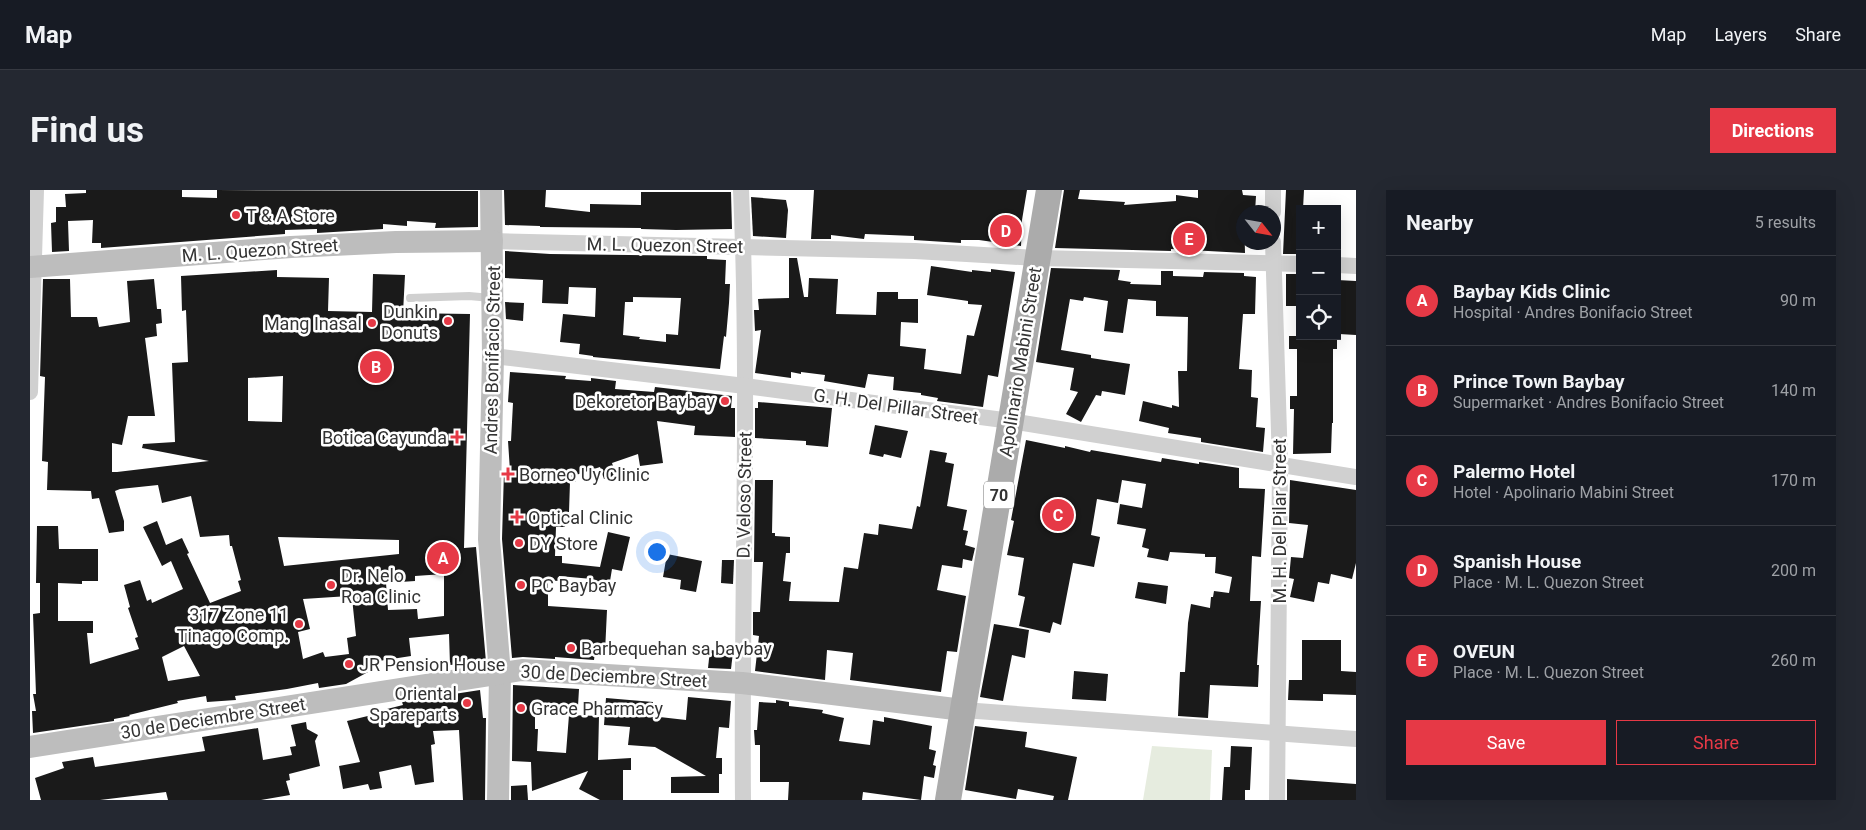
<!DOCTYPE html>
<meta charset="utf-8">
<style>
:root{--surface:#171b24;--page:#242831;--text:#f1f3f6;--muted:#9ea1a6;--line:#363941;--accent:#e63946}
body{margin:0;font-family:Roboto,sans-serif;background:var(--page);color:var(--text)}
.controls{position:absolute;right:15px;top:15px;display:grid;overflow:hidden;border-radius:0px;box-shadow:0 5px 20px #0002}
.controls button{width:45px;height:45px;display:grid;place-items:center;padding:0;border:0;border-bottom:1px solid var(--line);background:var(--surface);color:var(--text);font:25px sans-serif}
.compass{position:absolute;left:1206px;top:15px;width:45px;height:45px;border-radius:50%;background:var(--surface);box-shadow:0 5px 20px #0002;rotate:121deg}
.you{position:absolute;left:626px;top:361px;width:18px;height:18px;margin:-12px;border:4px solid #fff;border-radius:50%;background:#1a73e8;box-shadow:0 0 0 8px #1a73e833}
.badge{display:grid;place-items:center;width:32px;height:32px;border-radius:50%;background:var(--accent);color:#fff;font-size:16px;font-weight:700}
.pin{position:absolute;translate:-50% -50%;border:2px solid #fff;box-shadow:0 1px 5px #0006}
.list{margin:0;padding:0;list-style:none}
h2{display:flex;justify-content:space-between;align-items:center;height:65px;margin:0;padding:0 20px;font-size:21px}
h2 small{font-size:16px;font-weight:400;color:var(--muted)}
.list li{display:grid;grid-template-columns:32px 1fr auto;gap:15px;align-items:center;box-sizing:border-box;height:90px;padding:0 20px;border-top:1px solid var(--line)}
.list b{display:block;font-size:19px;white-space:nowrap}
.list p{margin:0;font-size:16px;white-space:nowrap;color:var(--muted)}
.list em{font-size:16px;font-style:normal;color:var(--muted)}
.actions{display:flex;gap:10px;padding:15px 20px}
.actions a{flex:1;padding:11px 0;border:1px solid var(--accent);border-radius:0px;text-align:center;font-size:18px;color:var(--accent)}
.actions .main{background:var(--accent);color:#fff}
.icon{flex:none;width:28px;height:28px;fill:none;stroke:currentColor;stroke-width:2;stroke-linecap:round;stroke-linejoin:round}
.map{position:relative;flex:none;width:1326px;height:610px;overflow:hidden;border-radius:0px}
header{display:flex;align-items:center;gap:30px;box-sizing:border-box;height:70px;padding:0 25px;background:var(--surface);border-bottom:1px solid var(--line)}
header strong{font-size:24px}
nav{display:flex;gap:28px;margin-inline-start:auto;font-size:18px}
.intro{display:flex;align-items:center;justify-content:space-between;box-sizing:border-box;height:120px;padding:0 30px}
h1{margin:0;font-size:35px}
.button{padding:12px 22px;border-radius:0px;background:var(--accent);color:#fff;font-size:18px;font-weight:700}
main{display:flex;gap:30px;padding:0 30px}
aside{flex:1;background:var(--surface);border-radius:0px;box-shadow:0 5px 20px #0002}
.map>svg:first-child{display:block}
</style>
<header>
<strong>Map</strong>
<nav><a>Map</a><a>Layers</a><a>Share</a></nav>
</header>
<div class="intro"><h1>Find us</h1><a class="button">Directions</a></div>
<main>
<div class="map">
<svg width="1326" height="610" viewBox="0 0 1326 610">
<rect width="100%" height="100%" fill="#fff"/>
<polygon fill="#e6ecdf" points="1122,556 1182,560 1180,610 1113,610"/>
<g fill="#1a1a1a" fill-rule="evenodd">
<polygon points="56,0 152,0 152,7 187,8 187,0 448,1 448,37 405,38 406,33 377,31 377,36 353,34 353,39 287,43 287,39 255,40 255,44 71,58 71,53 62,53 63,30 38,31 39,61 22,62 21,33 26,32 26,17 36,17 35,4 56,3"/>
<polygon points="474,0 516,0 515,17 560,22 560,14 611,15 611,2 701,2 702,39 646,40 611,39 611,38 510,37 510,36 475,35"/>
<polygon points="784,0 997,0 992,30 991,56 949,50 931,50 931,53 884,50 884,46 835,44 834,49 801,45 801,49 781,49"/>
<polygon points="1034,0 1050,0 1048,9 1095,12 1094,15 1146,11 1146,5 1168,8 1168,0 1212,0 1213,5 1226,6 1225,22 1214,22 1215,63 1141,59 1141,61 1025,58"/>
<polygon points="1256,0 1274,0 1273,19 1270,19 1270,64 1253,64"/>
<polygon points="721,7 756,10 758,20 756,48 723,46"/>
<path d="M475,61L520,64L677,66V69L696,70L695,94H700L699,113L696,147L694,146L690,179L563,167V166L549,164L550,154L530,152L533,124L565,127L566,98L539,97L538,114L512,113L513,90L475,88ZM603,107L651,108L648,145L636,144V152L609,149L610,147L593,145L595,112H603Z"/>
<polygon points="759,68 767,68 774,107 778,107 779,88 808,89 806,124 846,125 847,102 868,102 868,109 888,109 888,133 871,132 870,156 896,159 894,179 931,184 937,145 944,146 952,115 938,114 938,111 897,105 901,76 942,82 942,80 961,82 961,79 985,82 968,187 958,185 953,217 907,211 908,208 891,205 891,203 863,200 864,187 838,184 835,198 794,191 795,185 771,182 771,184 761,182 761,188 725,183 731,140 725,141 724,120 729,120 728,109 759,108"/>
<polygon points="1021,78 1090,80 1088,90 1101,92 1100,94 1131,95 1131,81 1143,81 1143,86 1173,87 1174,82 1214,83 1214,86 1226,87 1225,124 1213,124 1209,179 1222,180 1221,207 1228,208 1226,237 1235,238 1233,262 1171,252 1171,248 1138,243 1139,238 1109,231 1113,211 1142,218 1142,215 1149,217 1148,181 1157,181 1158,127 1126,126 1126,111 1098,109 1093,143 1074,141 1078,111 1054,107 1053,111 1040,109 1031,160 1061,165 1061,168 1100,174 1095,205 1072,201 1071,206 1066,205 1051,232 1036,224 1048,202 1040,200 1044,178 1006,172"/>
<path d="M247,80V87L299,88L298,121L342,122L343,84L375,85L373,123L440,124L434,358L446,357L456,472L420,475L419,444L379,448L381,466L336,473L338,482L316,494L289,498L288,493L257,499L205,506L206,510L177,512L176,506L147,511L148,513L99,525L100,526L84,529V531L3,543L2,521H6L3,504H6L3,424L10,423V393H6L7,336H28L29,359H68V391H52V394L28,393V431H63V443H57L60,474L109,459L105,448L108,447L98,418L100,417L94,395L110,390L117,411L121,409L122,413L153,399L141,371L132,376L113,337L127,331L136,355L152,348L159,363L157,364L180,413L211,401L208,391L211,390L202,356H200L199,345L170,347L161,306L132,313L128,295L90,299L85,301L94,331V341L79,343L69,308L62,309L61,301L17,300L18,272L12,271L15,187L10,186L13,89H40L41,127H67L69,137L100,132L97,91L124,89L127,119H131L132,133L126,134L127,146L115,148L125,226H98L92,255L82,253V282H87L179,271L112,258L113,254L145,252L142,173L158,172L156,120L152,121L151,86ZM253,186L252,232L218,231V188ZM248,347L369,350V364L254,376ZM414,384V426L388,429L387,419L358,420L356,393L385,391V386ZM319,406L320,409L322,408L326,446L317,448L319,464L295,467L293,462L273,469L268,442L280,439L273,409ZM154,456L170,486L138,491L132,467Z"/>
<rect x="1256" y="84" width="14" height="32"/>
<polygon points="1307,90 1326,91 1326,145 1309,144 1309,106 1307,106"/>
<polygon points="475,112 494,113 493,131 476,129"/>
<polygon points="1259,146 1307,146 1307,159 1303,159 1303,233 1302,233 1301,263 1263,264 1264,219 1260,219 1260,206 1267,206 1267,159 1259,159"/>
<polygon points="480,182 536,186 535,189 561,191 561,188 586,191 585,199 624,202 625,197 702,206 701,218 705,218 705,247 664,245 665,236 627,231 633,273 610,276 608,264 582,273 586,285 574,289 570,277 546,285 546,292 540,292 539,322 536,322 535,337 526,337 525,366 532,366 532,373 570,377 578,342 600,347 592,381 582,379 579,397 561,395 562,389 529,386 528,391 518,390 518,416 577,420 575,462 565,462 564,470 525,467 525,469 493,467 482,468 472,349 474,281 480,281 478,251 481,251 483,213 478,212"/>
<polygon points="728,212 802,218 798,257 776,255 776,251 725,248 725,218 728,218"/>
<polygon points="845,235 878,241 871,268 854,264 853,267 839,264"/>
<polygon points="996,250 1035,258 1035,256 1060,262 1061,260 1131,272 1132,268 1169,274 1169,272 1209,278 1209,298 1235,299 1231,367 1222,366 1220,411 1231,411 1227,475 1229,475 1228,497 1180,495 1178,528 1148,526 1150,482 1155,482 1158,433 1161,414 1180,418 1181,407 1183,407 1184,401 1199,403 1202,387 1185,383 1186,367 1175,367 1175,364 1140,362 1138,371 1117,367 1119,359 1112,357 1116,339 1087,334 1090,314 1112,318 1116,294 1092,290 1088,313 1067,309 1061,345 1070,347 1064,377 1043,373 1031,435 1023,432 1020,443 989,436 995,407 988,405 994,368 977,365 984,331 981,330"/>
<polygon points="900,260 917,263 915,272 924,274 917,316 937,320 933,340 938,341 935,355 945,358 942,371 933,369 932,378 912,375 907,400 936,406 927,462 917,461 911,502 820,490 823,463 797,460 795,490 725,481 729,446 723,445 723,422 730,422 733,372 724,372 725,290 743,290 742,343 745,343 745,346 760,347 760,363 756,363 753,391 761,392 759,411 809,412 814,377 828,379 834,343 848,345 849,334 882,339 887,316 890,317"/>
<polygon points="1260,290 1326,300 1326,373 1322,389 1301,384 1299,394 1288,392 1284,412 1260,407 1264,389 1259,388 1261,367 1273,368 1278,335 1259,333"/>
<polygon points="637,364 672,371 666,402 650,399 651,390 633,387"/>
<polygon points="692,370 704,370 703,394 691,393"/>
<polygon points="1108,392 1138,396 1136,414 1105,408"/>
<polygon points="964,434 999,440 995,468 982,465 973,511 950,507"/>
<polygon points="1272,450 1311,450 1311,481 1326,482 1326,505 1293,504 1293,511 1258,510 1259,490 1272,490"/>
<polygon points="680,460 703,462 701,479 678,478"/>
<polygon points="1044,481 1078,484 1076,511 1042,509"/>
<polygon points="483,495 549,499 548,516 505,513 505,539 508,539 507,561 536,563 539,525 569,526 568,570 601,568 601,580 593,580 593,610 570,610 549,599 558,581 502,601 501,572 482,571"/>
<polygon points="450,500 453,528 456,528 455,610 433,610 429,540 403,541 405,554 401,555 404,592 385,595 381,575 349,582 352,598 340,600 338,594 313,599 309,576 330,572 317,531 342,525 341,523 373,515 372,512"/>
<polygon points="658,507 701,511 699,538 689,537 686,568 692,568 692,584 689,584 689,603 641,603 641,587 676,586 625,557 598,555 600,537 574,535 576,508 623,512 621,526 656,530"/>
<polygon points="746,510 759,512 759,516 793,520 792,523 814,528 809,551 840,555 843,530 854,532 854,527 902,536 899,559 906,561 903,575 906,576 904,588 894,586 891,610 833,602 832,610 758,610 759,592 730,592 730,555 725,555 724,540 727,540 729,512 746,513"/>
<polygon points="276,532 277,539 288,545 285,551 290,576 259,584 260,590 256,591 260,605 231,610 138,610 136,602 70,610 11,610 5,588 34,578 32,572 63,567 65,577 175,561 172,547 228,538 233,570 262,565 260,557 266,556 261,535"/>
<polygon points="945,536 997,542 995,557 1047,567 1038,610 1023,610 1024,606 988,599 986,609 935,600"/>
<polygon points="1201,556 1222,557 1220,600 1215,600 1215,610 1192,610 1194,577 1200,577"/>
<polygon points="1257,589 1326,594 1326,610 1257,610"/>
<polygon points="497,595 498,610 481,610 481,596"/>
</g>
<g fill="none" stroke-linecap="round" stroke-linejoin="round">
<polyline stroke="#d0d0d0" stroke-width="8" points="380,108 439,106 461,108"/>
<g stroke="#d0d0d0" stroke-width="16">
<path d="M711,0C720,203 711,407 713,610"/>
<polyline points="1243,22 1243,0"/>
<polyline points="462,51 885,61 1007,68 1270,74"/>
<polyline points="1243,52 1250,274 1247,610"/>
<polyline points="1307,75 1326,76"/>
<polyline points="463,166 715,196 981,231 1326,287"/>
<polyline points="0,202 6,0"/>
<polyline points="933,520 1326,549"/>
</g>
<g stroke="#bdbdbd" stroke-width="22">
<polyline points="461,0 463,166 459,349 470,484 468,610"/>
<polyline points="0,77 261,57 366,52 462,51"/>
<polyline points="0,557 492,480 712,493 933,520"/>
</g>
<polyline stroke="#ababab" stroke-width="26" points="918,610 1019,0"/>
</g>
<g fill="#e63946" stroke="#fff" stroke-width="2">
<circle cx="206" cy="25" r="5"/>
<circle cx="418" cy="131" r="5"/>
<circle cx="342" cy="133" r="5"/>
<circle cx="695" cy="211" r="5"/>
<path d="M424.5 239.5h5v5h5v5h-5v5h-5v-5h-5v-5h5z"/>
<path d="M475.5 276.5h5v5h5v5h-5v5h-5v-5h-5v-5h5z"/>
<path d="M484.5 319.5h5v5h5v5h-5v5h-5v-5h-5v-5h5z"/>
<circle cx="489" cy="353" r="5"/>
<circle cx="301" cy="395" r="5"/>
<circle cx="491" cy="395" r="5"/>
<circle cx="269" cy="434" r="5"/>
<circle cx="541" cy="458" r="5"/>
<circle cx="319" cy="474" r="5"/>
<circle cx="437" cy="513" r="5"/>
<circle cx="491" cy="518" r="5"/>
</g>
<g text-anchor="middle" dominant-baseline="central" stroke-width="5" stroke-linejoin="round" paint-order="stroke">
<rect fill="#fff" stroke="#707070" stroke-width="1" x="954" y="291.5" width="30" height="27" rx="4"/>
<g font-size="16" font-weight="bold" fill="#333">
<text x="969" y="305">70</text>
</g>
<g font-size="18" fill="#333" stroke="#fff" text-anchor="start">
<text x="216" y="25">T &amp; A Store</text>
<text x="408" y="121" text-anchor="end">Dunkin<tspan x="408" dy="21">Donuts</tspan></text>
<text x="332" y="133" text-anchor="end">Mang Inasal</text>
<text x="685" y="211" text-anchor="end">Dekoretor Baybay</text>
<text x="417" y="247" text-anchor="end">Botica Cayunda</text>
<text x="489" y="284">Borneo Uy Clinic</text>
<text x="498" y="327">Optical Clinic</text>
<text x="499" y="353">DY Store</text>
<text x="311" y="385">Dr. Nelo<tspan x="311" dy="21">Roa Clinic</tspan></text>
<text x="501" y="395">PC Baybay</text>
<text x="259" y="424" text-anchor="end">317 Zone 11<tspan x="259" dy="21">Tinago Comp.</tspan></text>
<text x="551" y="458">Barbequehan sa baybay</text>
<text x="329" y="474">JR Pension House</text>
<text x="427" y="503" text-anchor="end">Oriental<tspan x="427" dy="21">Spareparts</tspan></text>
<text x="501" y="518">Grace Pharmacy</text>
</g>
<g font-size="18" fill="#333" stroke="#fff">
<text transform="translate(635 55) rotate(1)">M. L. Quezon Street</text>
<text transform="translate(230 60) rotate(-4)">M. L. Quezon Street</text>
<text transform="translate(462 170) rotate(-89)">Andres Bonifacio Street</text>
<text transform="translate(990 172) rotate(-81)">Apolinario Mabini Street</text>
<text transform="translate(866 216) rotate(8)">G. H. Del Pillar Street</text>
<text transform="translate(714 305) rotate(-89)">D. Veloso Street</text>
<text transform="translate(1249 331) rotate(-90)">M. H. Del Pilar Street</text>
<text transform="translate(584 486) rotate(3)">30 de Deciembre Street</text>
<text transform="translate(183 528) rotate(-9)">30 de Deciembre Street</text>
</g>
</g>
</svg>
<div class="controls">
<button>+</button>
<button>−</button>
<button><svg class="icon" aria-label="locate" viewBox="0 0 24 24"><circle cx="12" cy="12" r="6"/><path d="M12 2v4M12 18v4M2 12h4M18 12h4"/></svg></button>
</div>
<svg class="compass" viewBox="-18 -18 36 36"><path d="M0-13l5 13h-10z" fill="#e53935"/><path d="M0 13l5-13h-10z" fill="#9ea1a6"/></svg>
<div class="you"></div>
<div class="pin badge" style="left:413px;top:368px">A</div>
<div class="pin badge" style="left:346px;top:177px">B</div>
<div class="pin badge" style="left:1028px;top:325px">C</div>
<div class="pin badge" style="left:976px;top:41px">D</div>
<div class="pin badge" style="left:1159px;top:49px">E</div>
</div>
<aside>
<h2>Nearby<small>5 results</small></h2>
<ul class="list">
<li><span class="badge">A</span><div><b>Baybay Kids Clinic</b><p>Hospital · Andres Bonifacio Street</p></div><em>90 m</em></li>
<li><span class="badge">B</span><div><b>Prince Town Baybay</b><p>Supermarket · Andres Bonifacio Street</p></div><em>140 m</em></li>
<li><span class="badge">C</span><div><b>Palermo Hotel</b><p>Hotel · Apolinario Mabini Street</p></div><em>170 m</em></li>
<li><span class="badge">D</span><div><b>Spanish House</b><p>Place · M. L. Quezon Street</p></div><em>200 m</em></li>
<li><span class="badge">E</span><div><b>OVEUN</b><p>Place · M. L. Quezon Street</p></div><em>260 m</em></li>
</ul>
<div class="actions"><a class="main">Save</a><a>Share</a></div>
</aside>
</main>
